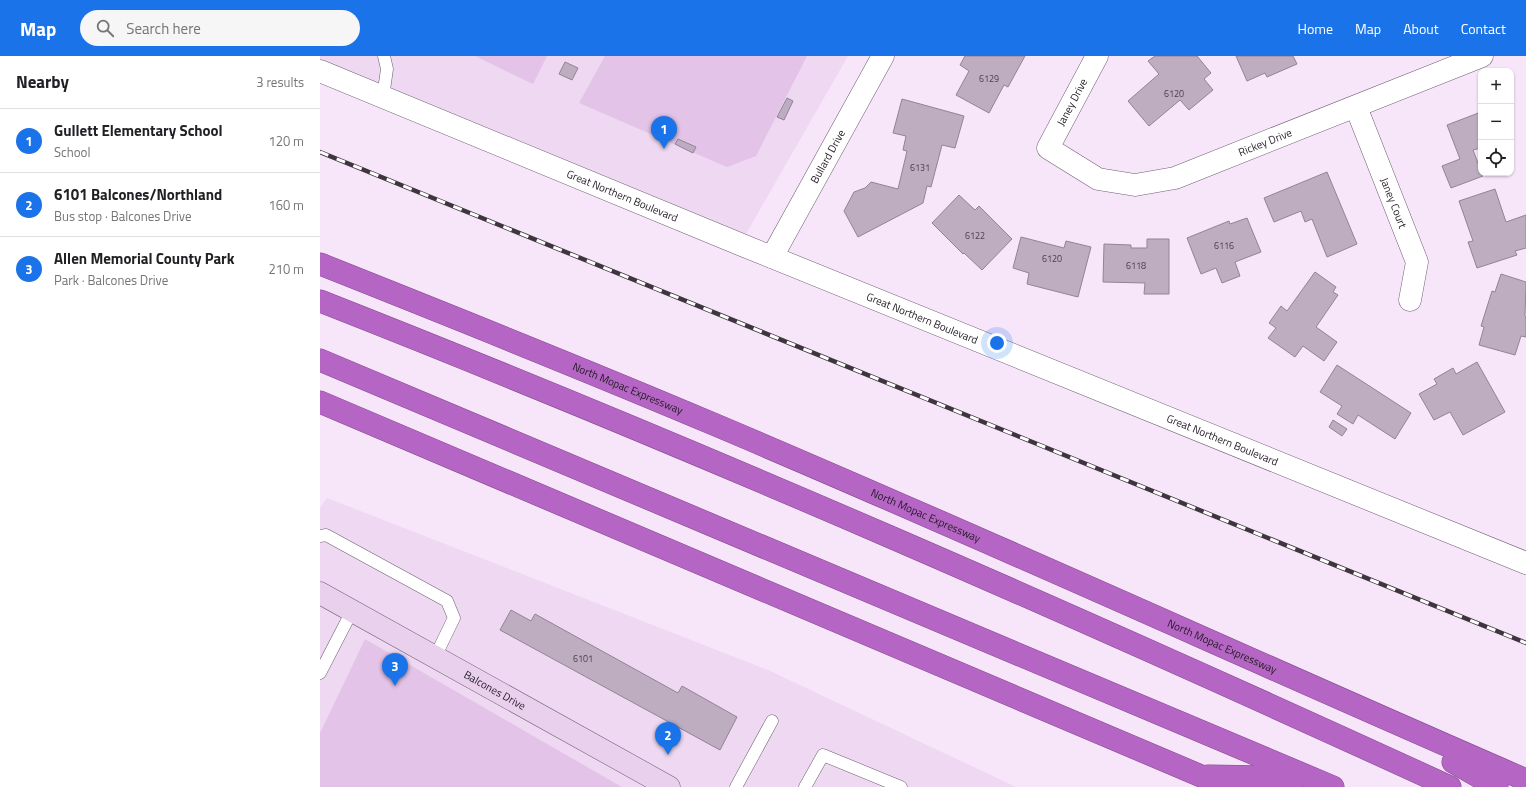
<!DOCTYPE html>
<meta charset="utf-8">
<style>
:root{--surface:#fff;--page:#f6f6f6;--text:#202124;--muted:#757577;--line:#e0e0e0;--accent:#1a73e8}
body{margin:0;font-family:"Titillium Web",sans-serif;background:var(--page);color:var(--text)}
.controls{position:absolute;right:12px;top:12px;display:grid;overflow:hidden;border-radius:8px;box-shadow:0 1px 3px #0004}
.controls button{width:36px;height:36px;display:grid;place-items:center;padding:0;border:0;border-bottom:1px solid var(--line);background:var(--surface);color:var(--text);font:20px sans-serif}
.you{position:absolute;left:677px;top:287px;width:14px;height:14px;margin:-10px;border:3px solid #fff;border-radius:50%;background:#1a73e8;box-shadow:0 0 0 6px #1a73e833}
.badge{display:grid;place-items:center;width:26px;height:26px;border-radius:50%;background:var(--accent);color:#fff;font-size:13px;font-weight:700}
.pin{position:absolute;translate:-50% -33px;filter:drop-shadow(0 1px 2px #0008)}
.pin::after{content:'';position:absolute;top:21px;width:14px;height:12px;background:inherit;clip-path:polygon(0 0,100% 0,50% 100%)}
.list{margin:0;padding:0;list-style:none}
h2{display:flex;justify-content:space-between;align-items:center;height:52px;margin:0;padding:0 16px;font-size:17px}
h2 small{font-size:13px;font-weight:400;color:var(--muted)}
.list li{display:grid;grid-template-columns:26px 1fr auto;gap:12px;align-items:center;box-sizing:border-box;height:64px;padding:0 16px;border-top:1px solid var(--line)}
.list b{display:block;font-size:15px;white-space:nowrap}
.list p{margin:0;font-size:13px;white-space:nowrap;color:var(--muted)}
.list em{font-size:13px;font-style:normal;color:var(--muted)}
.icon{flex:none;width:22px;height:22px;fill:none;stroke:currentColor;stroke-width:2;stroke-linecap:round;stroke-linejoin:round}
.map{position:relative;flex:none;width:1206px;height:731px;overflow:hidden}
header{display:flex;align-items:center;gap:24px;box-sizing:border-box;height:56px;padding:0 20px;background:var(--accent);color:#fff}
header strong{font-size:19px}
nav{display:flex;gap:22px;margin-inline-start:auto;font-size:14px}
.search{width:280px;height:36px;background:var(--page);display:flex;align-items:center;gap:10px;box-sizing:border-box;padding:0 14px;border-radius:22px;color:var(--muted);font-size:15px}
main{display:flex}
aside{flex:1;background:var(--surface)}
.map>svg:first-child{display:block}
</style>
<header>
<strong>Map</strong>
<div class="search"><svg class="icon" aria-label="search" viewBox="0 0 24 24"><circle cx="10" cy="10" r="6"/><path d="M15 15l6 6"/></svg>Search here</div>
<nav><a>Home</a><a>Map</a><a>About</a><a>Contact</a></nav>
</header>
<main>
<aside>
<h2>Nearby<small>3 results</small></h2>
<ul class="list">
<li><span class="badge">1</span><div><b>Gullett Elementary School</b><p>School</p></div><em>120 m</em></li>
<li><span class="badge">2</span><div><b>6101 Balcones/Northland</b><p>Bus stop · Balcones Drive</p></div><em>160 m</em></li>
<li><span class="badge">3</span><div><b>Allen Memorial County Park</b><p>Park · Balcones Drive</p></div><em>210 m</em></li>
</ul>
</aside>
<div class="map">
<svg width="1206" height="731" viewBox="0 0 1206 731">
<rect width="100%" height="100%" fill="#f7e5fa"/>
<g fill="#eed8f2">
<polygon points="0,0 528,0 426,178 0,8"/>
<polygon points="7,442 448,614 696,731 302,731 45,583 0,677 0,452"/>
</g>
<g fill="#e3c3e8">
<polygon points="155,0 227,0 213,28"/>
<polygon points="285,0 487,0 436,100 407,111 259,47"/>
<polygon points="45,583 302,731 0,731 0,677"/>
</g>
<g fill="#beadc1" stroke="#928395">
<polygon points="645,0 705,0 688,31 684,29 669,57 636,39 649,15 640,9"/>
<polygon points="835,0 877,0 891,17 884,23 893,34 869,54 860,44 829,70 808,45 839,18 828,5"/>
<polygon points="916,0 973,0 977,8 947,21 945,17 927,25"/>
<polygon points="245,6 258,12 252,24 239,18"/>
<polygon points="467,42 473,45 464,64 457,61"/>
<polygon points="582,43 644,60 635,92 622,89 611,131 607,130 603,147 538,181 524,155 534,136 545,132 551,126 578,133 587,95 583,94 586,80 573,77"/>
<polygon points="1161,56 1161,92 1153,94 1163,120 1131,132 1122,110 1140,103 1127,69"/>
<polygon points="358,83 376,91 373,97 355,88"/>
<polygon points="1007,116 1037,188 1007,201 992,163 985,166 981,155 954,166 944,142"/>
<polygon points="1175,133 1186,166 1206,159 1206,192 1195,195 1197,199 1157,212 1148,186 1153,185 1139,145"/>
<polygon points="639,139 655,154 659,150 692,183 662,214 644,197 643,198 612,167"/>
<polygon points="927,162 941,196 915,206 920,220 902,227 896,212 881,218 867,182 909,165 910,168"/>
<polygon points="701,181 744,192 746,185 771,191 758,241 707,228 709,217 693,212"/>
<polygon points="827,183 849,183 849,238 824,238 825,227 783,226 784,188 811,189 811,192 827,192"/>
<polygon points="995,216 1016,231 1013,236 1018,239 996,271 1017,286 1004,305 983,290 975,301 948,282 956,272 949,267 961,250 967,255"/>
<polygon points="1181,218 1206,226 1205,260 1206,261 1206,281 1201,280 1195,299 1159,289 1164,271 1161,270 1172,235 1175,236"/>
<polygon points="1157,306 1185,356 1143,379 1130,356 1114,364 1099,338 1117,328 1114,323 1133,312 1136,318"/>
<polygon points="1017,309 1091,357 1075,383 1038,359 1033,368 1017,358 1022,350 1000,336"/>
<polygon points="1013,364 1027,373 1022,380 1009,371"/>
<polygon points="191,554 211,565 215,558 358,637 362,630 417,661 400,694 180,574"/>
</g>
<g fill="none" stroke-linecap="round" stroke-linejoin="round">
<defs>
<g id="service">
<polyline points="63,41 67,13 64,0"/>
<polyline points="0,480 6,479 127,545 134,562 115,601"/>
<polyline points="0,617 32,555"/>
<polyline points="416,731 452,665"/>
<polyline points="485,731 503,699 581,731"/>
</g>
<g id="minor">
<path id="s1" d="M777,0L728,92L778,123L815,129L855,122L1162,0"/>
<path id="s2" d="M1036,51L1097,206L1090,244"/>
<path id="s3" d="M452,201L563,0"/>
</g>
<g id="tertiary">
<path id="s4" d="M0,15L422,189L1206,507"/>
</g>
<g id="secondary">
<path id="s5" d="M0,537L349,731"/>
</g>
<g id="motorway">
<path id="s6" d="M0,208C131,260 261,312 391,367C664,482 934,606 1206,724"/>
<path d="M0,245C382,395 757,560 1130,731"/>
<polyline points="0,304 1013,731"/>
<polyline points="0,346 907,731"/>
<polyline points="1133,706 1177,731"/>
<polyline points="888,720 947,721 972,731"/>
</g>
</defs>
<use href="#service" stroke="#6f6071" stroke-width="13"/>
<use href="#minor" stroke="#6f6071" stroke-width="23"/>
<use href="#tertiary" stroke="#6f6071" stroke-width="23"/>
<use href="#secondary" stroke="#6f6071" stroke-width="23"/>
<use href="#motorway" stroke="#824b8c" stroke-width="23"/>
<use href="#service" stroke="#fff" stroke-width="12"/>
<use href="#minor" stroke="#fff" stroke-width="22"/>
<use href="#tertiary" stroke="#fff" stroke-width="22"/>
<use href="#secondary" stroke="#e9d1ed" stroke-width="22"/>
<use href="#motorway" stroke="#b565c4" stroke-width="22"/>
<defs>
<polyline id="rail" points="0,96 1206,587"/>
</defs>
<use href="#rail" stroke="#3e353f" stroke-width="4.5"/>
<use href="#rail" stroke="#fff" stroke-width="3" stroke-dasharray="9" stroke-linecap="butt"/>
</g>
<g text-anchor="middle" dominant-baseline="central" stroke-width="4" stroke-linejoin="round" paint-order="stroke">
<g font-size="9" fill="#4a404b">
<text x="669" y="22">6129</text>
<text x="854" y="37">6120</text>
<text x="600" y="111">6131</text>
<text x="655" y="179">6122</text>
<text x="904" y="189">6116</text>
<text x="732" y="202">6120</text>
<text x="816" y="209">6118</text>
<text x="263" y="602">6101</text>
</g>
<g font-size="11" fill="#231c24" stroke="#fff">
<text transform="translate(752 46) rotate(-62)">Janey Drive</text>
<text stroke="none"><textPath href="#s1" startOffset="338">Rickey Drive</textPath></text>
<text stroke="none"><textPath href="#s3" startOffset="115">Bullard Drive</textPath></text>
<text stroke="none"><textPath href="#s4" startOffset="327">Great Northern Boulevard</textPath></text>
<text stroke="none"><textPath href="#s2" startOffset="103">Janey Court</textPath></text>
<text stroke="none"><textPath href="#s4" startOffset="651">Great Northern Boulevard</textPath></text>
<text stroke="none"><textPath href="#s6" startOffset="332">North Mopac Expressway</textPath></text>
<text stroke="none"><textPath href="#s4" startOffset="975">Great Northern Boulevard</textPath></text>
<text stroke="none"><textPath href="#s6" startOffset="656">North Mopac Expressway</textPath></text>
<text stroke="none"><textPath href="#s6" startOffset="980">North Mopac Expressway</textPath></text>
<text stroke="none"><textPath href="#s5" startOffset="200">Balcones Drive</textPath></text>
</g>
</g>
</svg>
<div class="controls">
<button>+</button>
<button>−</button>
<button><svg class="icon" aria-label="locate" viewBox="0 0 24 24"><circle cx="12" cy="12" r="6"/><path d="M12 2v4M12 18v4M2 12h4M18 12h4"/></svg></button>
</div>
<div class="you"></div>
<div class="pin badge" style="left:344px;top:93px">1</div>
<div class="pin badge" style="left:348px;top:699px">2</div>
<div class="pin badge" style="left:75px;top:630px">3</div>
</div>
</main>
